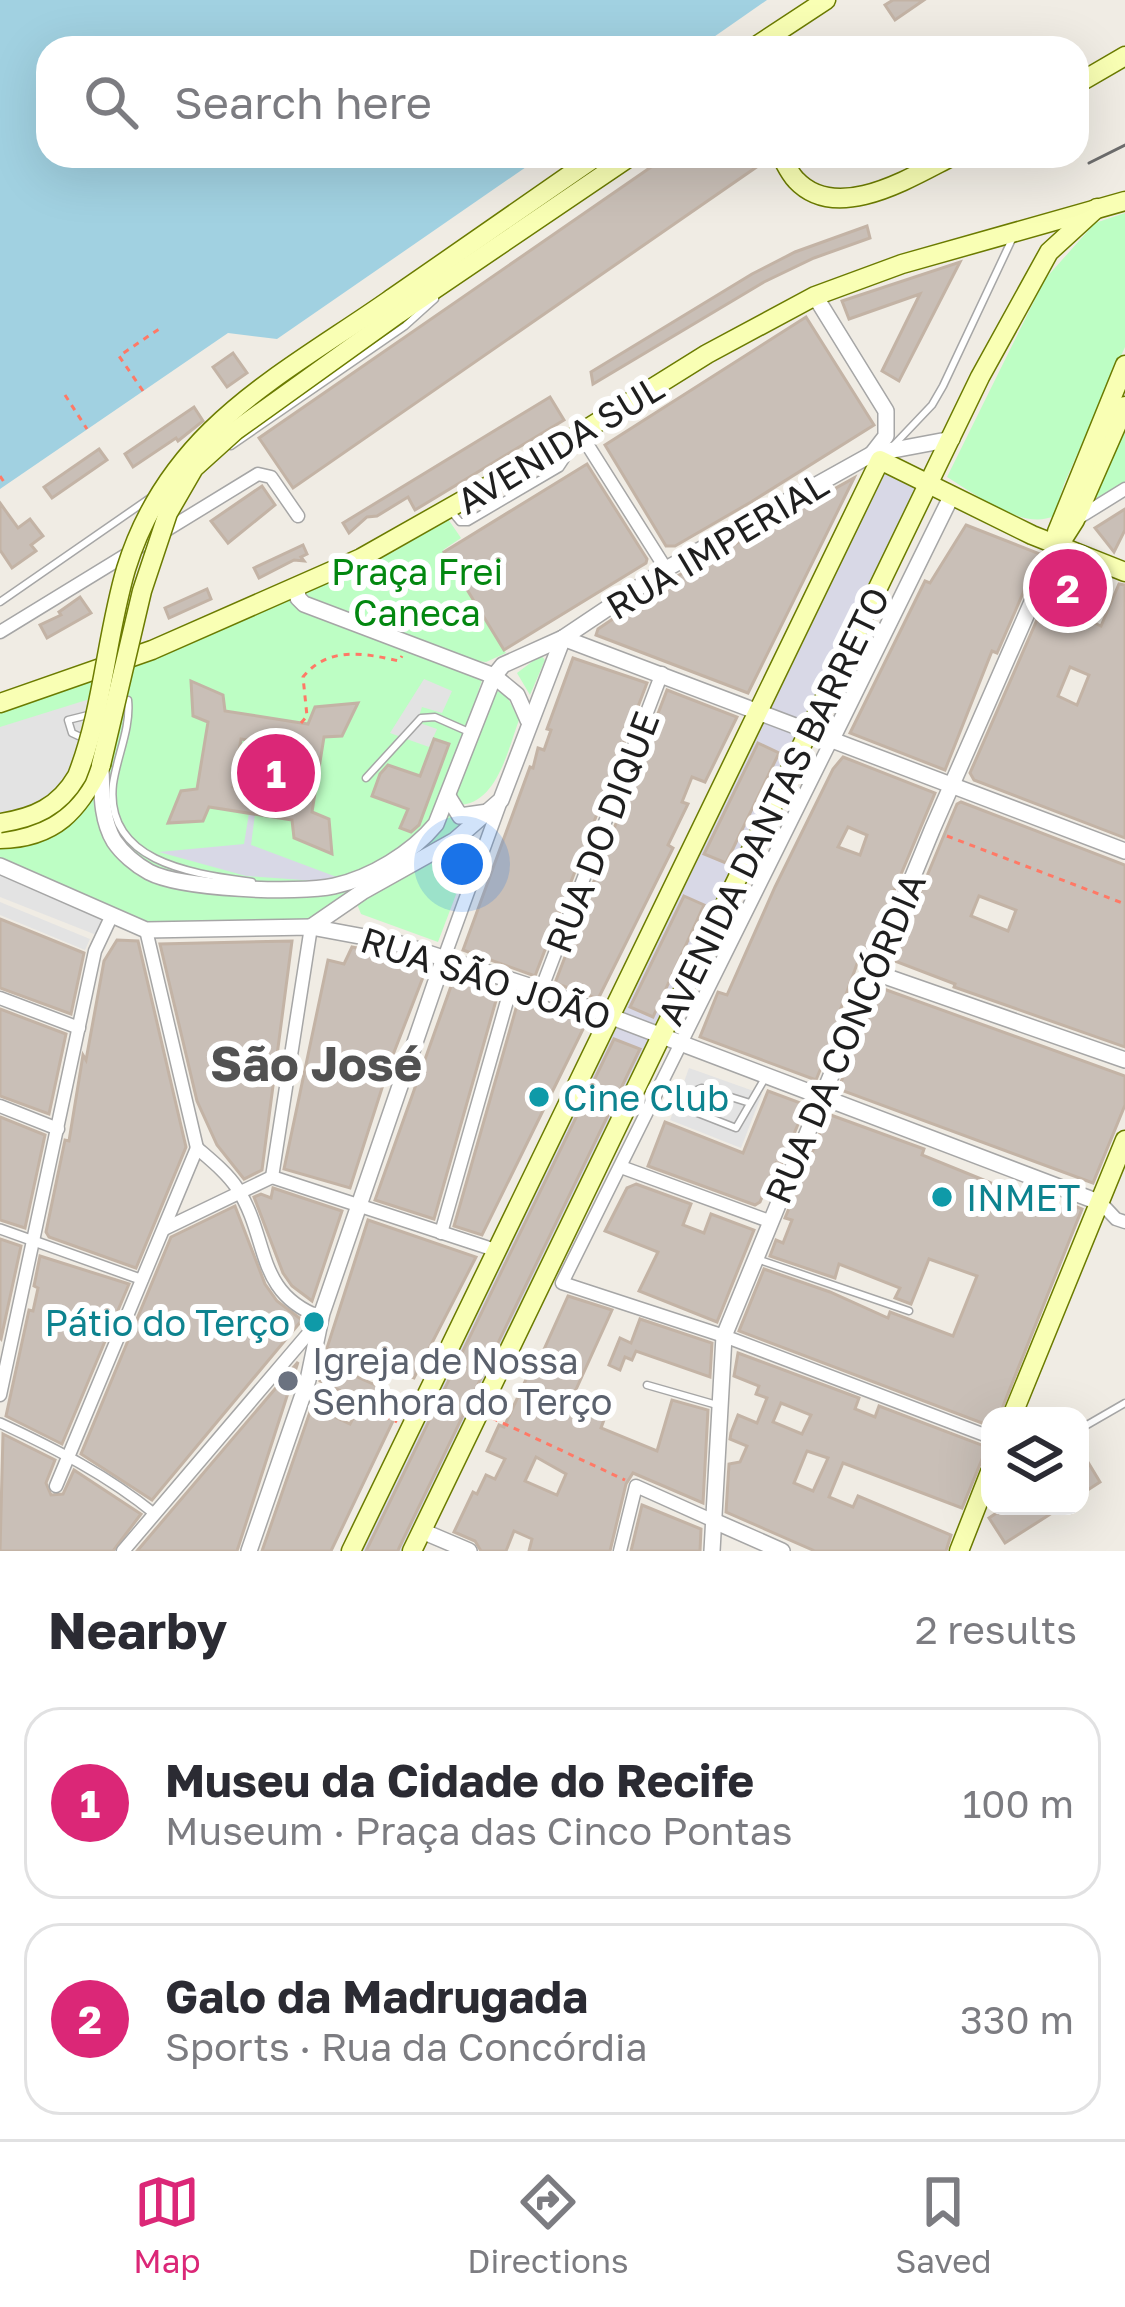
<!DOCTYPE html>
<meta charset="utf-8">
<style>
:root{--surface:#fff;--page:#f7f7f7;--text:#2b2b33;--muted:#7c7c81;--line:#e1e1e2;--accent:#db2777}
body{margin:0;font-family:"Golos Text",sans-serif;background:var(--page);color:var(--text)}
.controls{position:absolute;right:36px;bottom:36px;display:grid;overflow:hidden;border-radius:24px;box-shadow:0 12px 48px #0002}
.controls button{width:108px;height:108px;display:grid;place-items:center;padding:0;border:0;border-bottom:3px solid var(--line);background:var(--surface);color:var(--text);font:60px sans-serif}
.you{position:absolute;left:462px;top:864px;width:42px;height:42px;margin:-30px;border:9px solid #fff;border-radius:50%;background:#1a73e8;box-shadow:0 0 0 18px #1a73e833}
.badge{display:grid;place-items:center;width:78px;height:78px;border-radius:50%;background:var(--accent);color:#fff;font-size:39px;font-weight:700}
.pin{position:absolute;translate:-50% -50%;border:6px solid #fff;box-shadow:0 3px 12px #0006}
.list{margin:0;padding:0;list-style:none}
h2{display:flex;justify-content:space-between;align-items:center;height:156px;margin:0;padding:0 48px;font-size:51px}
h2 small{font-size:39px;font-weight:400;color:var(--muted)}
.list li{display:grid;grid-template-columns:78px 1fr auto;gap:36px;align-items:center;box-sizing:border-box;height:192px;margin:0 24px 24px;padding:0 24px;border:3px solid var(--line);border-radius:36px}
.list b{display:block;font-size:45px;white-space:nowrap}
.list p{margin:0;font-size:39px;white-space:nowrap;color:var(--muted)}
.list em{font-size:39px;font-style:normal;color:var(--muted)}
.icon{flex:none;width:66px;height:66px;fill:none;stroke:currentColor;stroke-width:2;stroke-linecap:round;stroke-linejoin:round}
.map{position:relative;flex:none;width:1125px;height:1551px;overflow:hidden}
.search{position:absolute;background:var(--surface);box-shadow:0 12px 48px #0002;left:36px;right:36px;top:36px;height:132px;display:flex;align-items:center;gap:30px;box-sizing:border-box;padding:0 42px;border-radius:36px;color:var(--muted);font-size:45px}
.sheet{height:588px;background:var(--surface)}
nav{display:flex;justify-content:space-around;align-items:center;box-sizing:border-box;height:168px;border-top:3px solid var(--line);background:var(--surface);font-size:33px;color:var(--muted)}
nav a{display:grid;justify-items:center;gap:6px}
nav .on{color:var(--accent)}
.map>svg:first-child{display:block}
</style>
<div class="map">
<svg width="1125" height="1551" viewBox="0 0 1125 1551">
<rect width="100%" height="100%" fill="#f0ece4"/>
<g fill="#bdfec4">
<path d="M1125,213V347L1064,484L1054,516C1022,531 974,493 947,477L1045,279L1095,223Z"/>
<polygon points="1125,421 1125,485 1095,500 1093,499"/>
<polygon points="448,519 461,538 443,550 506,653 486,662 477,661 299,596 395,551"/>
<polygon points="285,599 483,677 443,799 477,819 311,921 158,926 0,863 0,711 41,699"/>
<polygon points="541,655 545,660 530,695 517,673"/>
<path d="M496,691L506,694L519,720C508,749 497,805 458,805L455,796Z"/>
<polygon points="464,846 471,855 438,942 361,914 357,904 361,895"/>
</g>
<g fill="#e3e3e3">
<polygon points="424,679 452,691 442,713 422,707 417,722 437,729 429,747 390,733"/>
<polygon points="93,698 69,778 25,814 0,821 0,727"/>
<polygon points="0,868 111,914 99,936 0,897"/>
<polygon points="0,902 90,939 85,950 0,915"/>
<polygon points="689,1068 762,1094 741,1148 670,1120"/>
</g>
<g fill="#d8d8e6">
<polygon points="872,454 931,480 412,1551 351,1551 758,710"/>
<polygon points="249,813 255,814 251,845 342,879 316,881 246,876 159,852 244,844"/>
</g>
<polygon fill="#a1d1e1" points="0,0 767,0 698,48 48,48 48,156 542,156 277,339 228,333 0,489"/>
<g fill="#c9bfb7" stroke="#c3b3a5" stroke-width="3" fill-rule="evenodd">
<polygon points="893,0 924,0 895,20 885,5"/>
<polygon points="667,156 752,156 758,166 293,488 259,438"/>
<polygon points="867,226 870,238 814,258 764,282 593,384 591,372 752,274 795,252"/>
<polygon points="960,262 899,381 882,371 920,294 849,319 842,301"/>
<polygon points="806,317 874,425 751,502 675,546 666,546 605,445"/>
<polygon points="233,353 247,373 227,387 213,367"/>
<polygon points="550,397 564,420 415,510 408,497 377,516 367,517 349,533 343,523"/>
<polygon points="194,407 203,421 178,441 176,438 133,467 125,454"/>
<polygon points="99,449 107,460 52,498 44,487"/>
<polygon points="587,464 647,559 646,563 504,650 444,552"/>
<polygon points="854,478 748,693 596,635 598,629 672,579"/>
<polygon points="262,486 275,505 228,543 211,521"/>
<polygon points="0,503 18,528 30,519 43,536 31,545 36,551 12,568 0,550"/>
<polygon points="1125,509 1125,530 1114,552 1095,528"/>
<polygon points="966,525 1040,554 997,653 992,651 945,770 850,733 925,581 930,583"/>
<polygon points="303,545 307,554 301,557 304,561 294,560 259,578 254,568"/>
<path d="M1066,563L1091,573L1075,614L1101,626L1119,584L1125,585V838L974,780L970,773L1061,565ZM1070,667L1089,675L1077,705L1058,696Z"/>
<polygon points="207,589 211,599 169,618 165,608"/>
<polygon points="80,597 91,613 47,638 40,625 61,615 59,612"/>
<polygon points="573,658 647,683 535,976 463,950 530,767 533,768 538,748 544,750 551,730 547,729"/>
<path d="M191,681L223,695L225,711L308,724L315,707L358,703L342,736L324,737L312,812L329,819L332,854L294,838L292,820L209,807L203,821L168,823L181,791L197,789L208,722L193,716ZM241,739L287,746L281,794L233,787Z"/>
<polygon points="667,690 737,717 705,782 692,777 682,802 688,804 668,845 673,848 598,999 555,983"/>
<polygon points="434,739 449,744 419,825 411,832 400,828 408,809 372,796 380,774 388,765 420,776"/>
<polygon points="758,743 779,753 726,863 704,854"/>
<path d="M843,757L935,793L863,965L857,964L840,1011V1021L816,1080L700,1037L718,992L727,995L775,887L833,769ZM848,827L867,835L860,855L838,847Z"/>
<path d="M961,802L1125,865V1047L954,987L955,984L892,960L957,804ZM979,896L1016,910L1008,931L971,916Z"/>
<polygon points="684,896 704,905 653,1017 630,1007"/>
<polygon points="0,919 84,953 71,1014 0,988"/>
<polygon points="117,940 138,941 186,1147 136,1268 49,1237 46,1232 65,1140 69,1141 83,1055 86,1060 104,961"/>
<polygon points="292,941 262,1170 244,1179 217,1145 197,1101 160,944"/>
<polygon points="352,947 394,955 427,967 391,1060 350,1188 284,1169 328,960 344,964"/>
<polygon points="455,975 499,990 434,1219 375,1200"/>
<polygon points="881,988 1125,1076 1125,1105 1093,1183 838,1089"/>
<polygon points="519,998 586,1023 482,1235 454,1226"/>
<polygon points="0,1009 66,1034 49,1114 0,1096"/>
<polygon points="614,1039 640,1049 399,1548 398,1551 366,1551"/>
<polygon points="768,1091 806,1105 781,1165 776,1163 760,1202 755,1205 648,1166 665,1122 743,1153"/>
<polygon points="828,1114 924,1149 922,1155 991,1183 1067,1211 1070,1204 1082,1209 999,1416 990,1416 990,1426 739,1331 764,1269 830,1292 888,1318 890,1312 953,1336 977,1276 929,1259 911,1304 895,1298 900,1288 839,1264 835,1278 770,1256 776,1240 783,1243 792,1220 785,1218"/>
<polygon points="0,1117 45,1135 25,1228 0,1220"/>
<polygon points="636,1184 691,1204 683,1225 704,1233 711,1214 754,1230 717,1322 639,1291 658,1252 605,1231 627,1188"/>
<polygon points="273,1188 342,1211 312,1301 292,1286 283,1273 254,1197 261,1194 271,1198"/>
<polygon points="235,1206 265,1284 277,1301 302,1320 152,1500 81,1454 171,1237"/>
<polygon points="368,1220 476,1257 414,1378 327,1348"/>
<polygon points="0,1239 21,1246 1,1339 0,1338"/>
<polygon points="40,1256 129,1284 62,1444 6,1416 29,1310 33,1311 38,1288 34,1286"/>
<path d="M568,1296L612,1310L574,1394L608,1409L601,1428L657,1451L672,1400L708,1410L703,1503L633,1473L626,1484L610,1551H529L532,1539L514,1531L506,1551H481L475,1541L454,1532L473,1492L477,1494L486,1475L495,1479L505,1459L487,1451L499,1425L504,1427L528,1375L532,1376ZM536,1457L566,1474L557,1495L525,1481Z"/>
<polygon points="640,1319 712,1343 710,1377 636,1351 632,1360 625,1357 620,1370 609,1365 620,1338 631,1343"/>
<path d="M738,1353L859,1398L855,1409L875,1417L879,1406L987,1447L962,1508L843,1463L829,1497L853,1507L858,1496L951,1535L946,1551H815L726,1512L729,1464L740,1462L747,1446L730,1439L731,1433L738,1415L757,1423L767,1398L756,1394L759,1386L734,1376ZM781,1403L811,1415L802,1434L773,1422ZM807,1451L828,1458L813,1491L794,1483Z"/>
<polygon points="298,1362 237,1551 137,1551"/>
<polygon points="324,1362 404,1398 331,1551 262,1551 312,1406 350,1424 362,1401 320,1381"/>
<polygon points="3,1434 55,1460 46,1483 51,1495 63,1494 74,1470 141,1514 113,1551 0,1551"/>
<polygon points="1080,1449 1100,1482 1080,1495"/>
<polygon points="642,1505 701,1529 700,1551 631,1551"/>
<polygon points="1007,1506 1063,1506 1005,1543 989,1518"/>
</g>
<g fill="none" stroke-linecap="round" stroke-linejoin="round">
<defs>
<g id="service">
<polyline points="231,446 405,326 435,299"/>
<polyline points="893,446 932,405 943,386 1014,235"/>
<polyline points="450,510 460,522 468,522 560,468 566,459 566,446"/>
<polyline points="0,602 150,498"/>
<path d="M128,700C131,728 117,756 113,784C104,864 197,874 252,882"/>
<polyline points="85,739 72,733 68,720 92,714"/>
<polyline points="366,778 421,718 435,717 469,732"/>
<polyline points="750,1103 702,1088 695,1091 690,1110 736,1128 765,1078"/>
<polyline points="757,1259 909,1311"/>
<polyline points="647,1385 717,1405"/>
<polyline points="1080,1429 1125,1403"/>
</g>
<g id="pedestrian">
<polyline points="0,1229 143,1280"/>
<path d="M0,1423C56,1449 107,1475 155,1514"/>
</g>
<g id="minor">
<polyline points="580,433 666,569"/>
<polyline points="1075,520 1125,489"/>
<polyline points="0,632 258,474 271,477 298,516"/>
<polyline points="832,739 562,1283 724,1336 990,1437"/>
<polyline points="146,930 197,1148"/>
<polyline points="444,958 501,801"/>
<polyline points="541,990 662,673"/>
<polyline points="0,998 79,1028"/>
<polyline points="0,1106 58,1129"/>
<path d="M197,1148C212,1161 227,1173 237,1188C270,1239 254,1292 320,1317"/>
<polyline points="621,1167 769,1221"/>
<polyline points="272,1177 311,927"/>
<polyline points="1101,1203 1116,1219 1125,1222"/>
<polyline points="164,1229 272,1177 495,1250"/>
<polyline points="441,1233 513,980"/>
<polyline points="0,1395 95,951 112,915"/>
<polyline points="56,1486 197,1148"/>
<polyline points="123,1551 319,1321"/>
<polyline points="620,1551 636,1486 714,1521"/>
</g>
<g id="tertiary">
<polyline points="815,296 886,411 886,436 872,454"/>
<polyline points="297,588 298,598 304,604 494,676 517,695 528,720"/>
<polyline points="563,638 1125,851"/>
<polyline points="832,739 951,497"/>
<path d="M101,768C102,792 101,819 114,841C122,853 136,865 149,872C181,889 297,894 334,886C371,878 412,853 436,824L494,676L503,665L563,638L666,569L872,454L952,439"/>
<polyline points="449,798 460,816 488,812"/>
<polyline points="0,866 146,930 311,927 397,943 541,990 1101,1203"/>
<polyline points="311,927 362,892 455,840 501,800 563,638"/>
<polyline points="873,972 1125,1060"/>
<polyline points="714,1521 782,1551"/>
<polyline points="422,1531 469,1551"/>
<polyline points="249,1551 308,1380 322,1313 444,958"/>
<polyline points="712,1551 724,1336 932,830 1057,545"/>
</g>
<g id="secondary">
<polyline points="753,48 826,0"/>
<polyline points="1077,84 1125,56"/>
<path d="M781,156C785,163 790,174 796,180C837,224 911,177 953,156"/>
<polyline points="391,299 597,156"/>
<polyline points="398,314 631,156"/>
<polyline points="1061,542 1075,520 1125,406"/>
<polyline points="1057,545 1057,532 1125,365"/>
<polyline points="0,703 152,650 361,558 566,442 707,354 815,296 902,264 1125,201"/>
<path d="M0,839C55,838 79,810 101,765"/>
<polyline points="1012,1416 1125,1140"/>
<polyline points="351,1551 880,460 1032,535 1125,572"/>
<polyline points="412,1551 980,377 1049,252 1097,208"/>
<polyline points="959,1551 990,1472"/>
</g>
</defs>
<use href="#service" stroke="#a6a6a6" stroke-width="9"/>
<use href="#pedestrian" stroke="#a6a6a6" stroke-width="12"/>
<use href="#minor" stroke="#a6a6a6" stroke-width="15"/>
<use href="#tertiary" stroke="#a6a6a6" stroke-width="18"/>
<use href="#secondary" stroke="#6b7b00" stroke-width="21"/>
<g stroke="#ff7966" stroke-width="3" stroke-dasharray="6 6" stroke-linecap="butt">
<polyline points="143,391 119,356 162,327"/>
<polyline points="65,395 87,429"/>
<polyline points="0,476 6,485"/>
<path d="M301,723L307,716L303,677C328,646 364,653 399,661L402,656"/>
<polyline points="947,836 1125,904"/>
<polyline points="319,1385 397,1422"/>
<polyline points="492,1418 625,1480"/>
</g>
<use href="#service" stroke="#fff" stroke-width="6"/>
<use href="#pedestrian" stroke="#fff" stroke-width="9"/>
<use href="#minor" stroke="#fff" stroke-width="12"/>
<use href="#tertiary" stroke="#fff" stroke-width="15"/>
<use href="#secondary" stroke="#f9ffb4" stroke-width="18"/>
<polyline stroke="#6d6d6d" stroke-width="3" points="1089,163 1125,145"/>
<defs>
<g id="secondary-bridge">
<polyline points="101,765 142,591 168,513 194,468 235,431 398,314"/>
<path d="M0,823C34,818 59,807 77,776C103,710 106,637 126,569C169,429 279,377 391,299"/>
</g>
</defs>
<use href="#secondary-bridge" stroke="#6b7b00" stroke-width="21" stroke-linecap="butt"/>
<use href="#secondary-bridge" stroke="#f9ffb4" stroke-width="18"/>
</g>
<g fill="#0f9aa8" stroke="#fff" stroke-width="4.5">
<circle cx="539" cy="1097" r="12"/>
<circle cx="942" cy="1197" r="12"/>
<circle cx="314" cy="1322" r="12"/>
</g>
<circle fill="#6b7280" stroke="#fff" stroke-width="4.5" cx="288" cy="1381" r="12"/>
<g text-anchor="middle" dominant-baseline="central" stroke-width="12" stroke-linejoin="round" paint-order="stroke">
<g font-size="36" fill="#1f1f1f" stroke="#fff">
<text transform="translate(560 444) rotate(-31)">AVENIDA SUL</text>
<text transform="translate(717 545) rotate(-31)">RUA IMPERIAL</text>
<text transform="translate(773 806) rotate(-64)">AVENIDA DANTAS BARRETO</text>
<text transform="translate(602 832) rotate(-69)">RUA DO DIQUE</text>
<text transform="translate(486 978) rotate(18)">RUA SÃO JOÃO</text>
<text transform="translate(845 1038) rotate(-67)">RUA DA CONCÓRDIA</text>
</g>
<g font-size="36" fill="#038710" stroke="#fff">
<text x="417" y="571">Praça Frei<tspan x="417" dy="41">Caneca</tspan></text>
</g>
<g font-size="36" fill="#0d838f" stroke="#fff" text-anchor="start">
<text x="563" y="1097">Cine Club</text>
<text x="966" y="1197">INMET</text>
<text x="290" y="1322" text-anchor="end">Pátio do Terço</text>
</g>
<g font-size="36" fill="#5b616d" stroke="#fff" text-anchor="start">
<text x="312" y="1360">Igreja de Nossa<tspan x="312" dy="41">Senhora do Terço</tspan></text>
</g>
<g font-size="48" font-weight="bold" fill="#525252" stroke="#fff">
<text x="316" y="1063">São José</text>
</g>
</g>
</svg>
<div class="controls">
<button><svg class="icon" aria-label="layers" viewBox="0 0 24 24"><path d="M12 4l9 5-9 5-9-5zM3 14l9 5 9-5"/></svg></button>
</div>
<div class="you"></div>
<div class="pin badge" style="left:276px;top:773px">1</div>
<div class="pin badge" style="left:1068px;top:588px">2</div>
<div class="search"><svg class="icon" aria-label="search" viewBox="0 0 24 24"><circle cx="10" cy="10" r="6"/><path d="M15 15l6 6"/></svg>Search here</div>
</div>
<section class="sheet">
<h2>Nearby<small>2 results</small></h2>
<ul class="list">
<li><span class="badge">1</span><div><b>Museu da Cidade do Recife</b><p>Museum · Praça das Cinco Pontas</p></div><em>100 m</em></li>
<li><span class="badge">2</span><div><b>Galo da Madrugada</b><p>Sports · Rua da Concórdia</p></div><em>330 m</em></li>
</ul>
</section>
<nav>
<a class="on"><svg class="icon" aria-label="map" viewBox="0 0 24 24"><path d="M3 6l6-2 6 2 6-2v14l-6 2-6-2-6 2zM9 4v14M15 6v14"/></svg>Map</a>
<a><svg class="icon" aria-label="directions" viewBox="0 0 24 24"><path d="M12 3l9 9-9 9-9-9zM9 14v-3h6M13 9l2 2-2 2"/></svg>Directions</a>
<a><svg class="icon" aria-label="saved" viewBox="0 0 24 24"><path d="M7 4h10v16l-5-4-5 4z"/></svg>Saved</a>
</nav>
